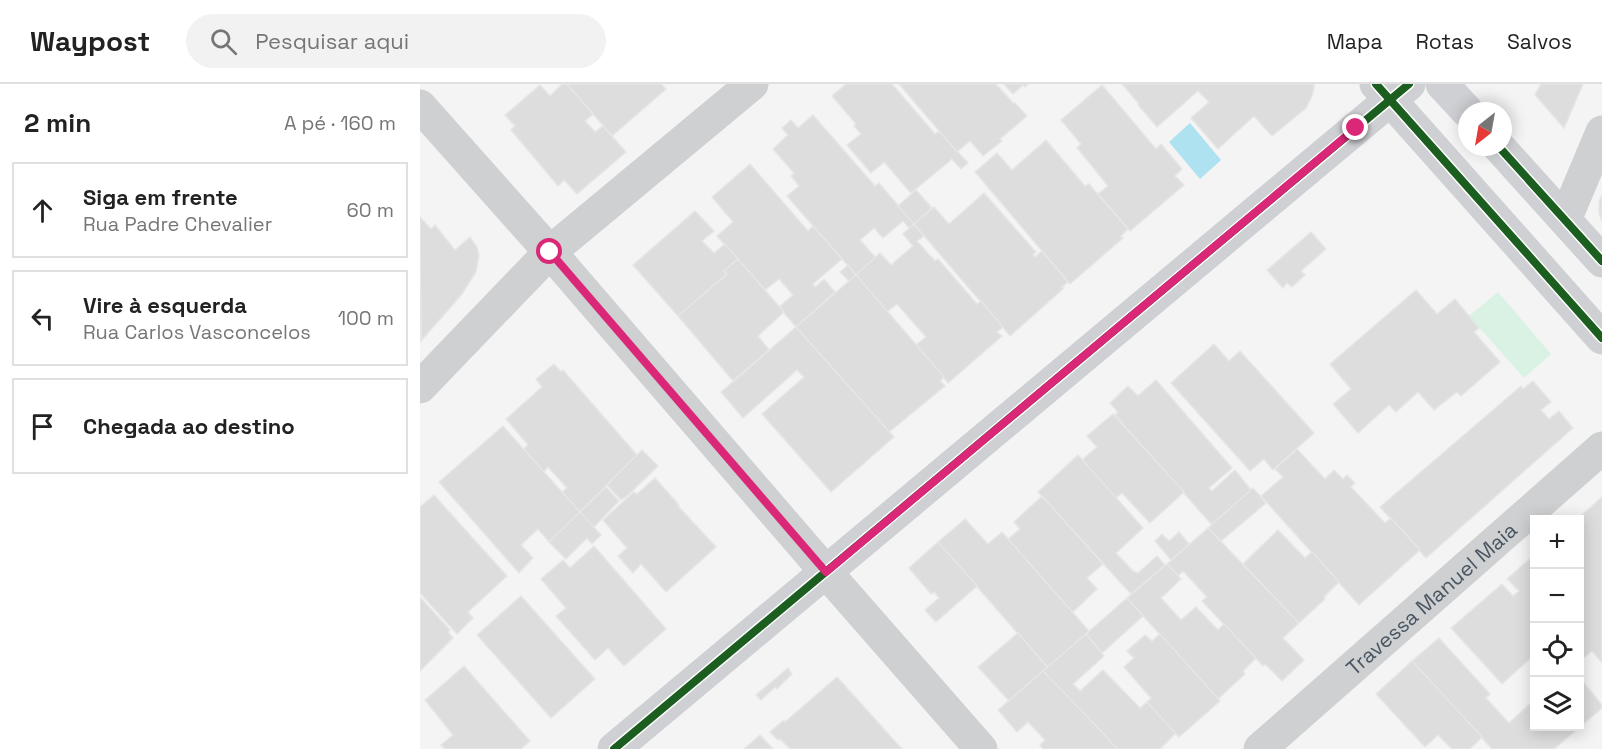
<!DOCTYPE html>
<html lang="pt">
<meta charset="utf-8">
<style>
:root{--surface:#fff;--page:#f2f2f2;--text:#222;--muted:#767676;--line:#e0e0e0}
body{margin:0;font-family:"Space Grotesk",sans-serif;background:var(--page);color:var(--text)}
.controls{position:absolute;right:18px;bottom:18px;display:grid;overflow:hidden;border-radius:0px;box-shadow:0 3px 15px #0003}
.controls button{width:54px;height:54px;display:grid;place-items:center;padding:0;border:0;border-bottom:2px solid var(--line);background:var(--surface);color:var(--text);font:30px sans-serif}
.compass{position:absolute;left:1038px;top:18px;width:54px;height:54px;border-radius:50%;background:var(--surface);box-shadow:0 3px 15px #0003;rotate:211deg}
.stop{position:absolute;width:18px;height:18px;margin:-14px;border:4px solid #db2777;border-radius:50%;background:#fff}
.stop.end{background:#db2777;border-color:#fff;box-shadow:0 2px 6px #0008}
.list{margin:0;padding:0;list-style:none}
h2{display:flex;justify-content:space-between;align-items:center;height:78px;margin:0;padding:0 24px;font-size:26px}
h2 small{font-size:20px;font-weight:400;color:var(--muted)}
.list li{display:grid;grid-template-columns:39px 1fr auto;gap:18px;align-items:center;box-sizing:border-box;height:96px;margin:0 12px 12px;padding:0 12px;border:2px solid var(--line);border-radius:0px}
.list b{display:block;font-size:22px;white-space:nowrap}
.list p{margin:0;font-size:20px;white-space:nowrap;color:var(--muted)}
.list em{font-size:20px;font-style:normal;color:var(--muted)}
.icon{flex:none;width:33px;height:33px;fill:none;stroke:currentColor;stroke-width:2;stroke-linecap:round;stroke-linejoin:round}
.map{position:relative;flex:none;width:1182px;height:665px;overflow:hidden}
header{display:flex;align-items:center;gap:36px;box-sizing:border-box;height:84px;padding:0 30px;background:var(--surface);border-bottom:2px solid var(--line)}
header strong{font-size:28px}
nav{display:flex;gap:33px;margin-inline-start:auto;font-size:21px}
.search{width:420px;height:54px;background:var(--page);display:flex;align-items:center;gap:15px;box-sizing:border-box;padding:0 21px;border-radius:33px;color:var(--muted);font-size:22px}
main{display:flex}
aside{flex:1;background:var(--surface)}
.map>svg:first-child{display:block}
</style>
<header>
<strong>Waypost</strong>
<div class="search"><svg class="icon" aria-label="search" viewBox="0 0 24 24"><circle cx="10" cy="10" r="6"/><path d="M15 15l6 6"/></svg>Pesquisar aqui</div>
<nav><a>Mapa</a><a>Rotas</a><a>Salvos</a></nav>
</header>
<main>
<aside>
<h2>2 min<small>A pé · 160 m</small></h2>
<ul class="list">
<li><svg class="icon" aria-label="ahead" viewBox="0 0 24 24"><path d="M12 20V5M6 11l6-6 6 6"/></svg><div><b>Siga em frente</b><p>Rua Padre Chevalier</p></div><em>60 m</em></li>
<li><svg class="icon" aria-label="left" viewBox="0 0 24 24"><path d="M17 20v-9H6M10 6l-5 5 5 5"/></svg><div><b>Vire à esquerda</b><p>Rua Carlos Vasconcelos</p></div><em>100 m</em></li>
<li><svg class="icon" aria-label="arrive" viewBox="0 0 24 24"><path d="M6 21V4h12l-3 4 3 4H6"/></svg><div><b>Chegada ao destino</b></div></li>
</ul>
</aside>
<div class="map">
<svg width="1182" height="665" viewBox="0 0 1182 665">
<rect width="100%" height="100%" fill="#f4f4f4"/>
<polygon fill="#d9f2e3" points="1078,208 1131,270 1104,294 1049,232"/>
<polygon fill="#aee2f0" points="770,39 801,76 780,95 749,58"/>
<g fill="#ddddde" stroke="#e5e6e7" stroke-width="1.5">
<polygon points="142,0 147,0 173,30 165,37 175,48 183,42 206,68 157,110 144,96 138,102 91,46 95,42 85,31 120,1 130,12"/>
<polygon points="147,0 241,0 246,5 192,52"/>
<polygon points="426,0 472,0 515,50 519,47 548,79 541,85 532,75 491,109 464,78 451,89 427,61 441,50 434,42 436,40 412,12"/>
<polygon points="479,0 576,0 594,20 595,19 607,32 580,55 582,57 563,72 550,57 537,68"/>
<polygon points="584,0 608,0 605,3 603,1 593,10"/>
<polygon points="702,0 894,0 894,5 892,12 886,24 852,52 834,32 798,65 771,34 789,18 778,7 737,43 718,21 719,20"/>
<polygon points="1121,0 1163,0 1144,44 1115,11"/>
<polygon points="682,1 736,65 741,60 762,85 755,92 764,101 710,147 678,110 688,102 658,65 657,64 661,60 641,36"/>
<polygon points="393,31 455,102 459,99 494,140 490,145 483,137 463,154 454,144 440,156 456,174 436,191 367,112 379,102 371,92 374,89 353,65 368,51 362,44 371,36 378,44"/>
<polygon points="626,56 665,102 669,100 708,145 701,152 703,154 650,200 555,88 577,69 592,86"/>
<polygon points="330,80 388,147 393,142 422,175 393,200 395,203 404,195 415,208 376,243 359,223 373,211 359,195 345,206 297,152 313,138 292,113"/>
<polygon points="496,106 512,124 494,140 478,122"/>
<polygon points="564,109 616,168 613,171 615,173 622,167 648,198 642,203 644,204 590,252 494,140 514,123 529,140"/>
<polygon points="1182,111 1182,137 1179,129 1179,118"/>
<polygon points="275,127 294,147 282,157 294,169 305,160 318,175 304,187 307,190 258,232 213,181"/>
<polygon points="0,133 11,145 15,141 35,166 50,153 57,163 59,171 56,188 42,210 1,257"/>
<polygon points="494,140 504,152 497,157 515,177 518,175 557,220 561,217 583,243 577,248 582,252 528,299 496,261 506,253 477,220 467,228 436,191 460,169 471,181 493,162 483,150"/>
<polygon points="891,148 906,165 881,187 885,191 872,203 867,199 863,204 847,186"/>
<polygon points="318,175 364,228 338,252 349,266 313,297 258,232 307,190 304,187"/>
<polygon points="428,181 436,191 429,197 420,188"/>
<polygon points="436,191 524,293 520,297 525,302 469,348 376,243"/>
<polygon points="996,206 1017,230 1035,215 1059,244 1054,248 1080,278 1041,312 1037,308 1014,326 998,308 976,328 969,321 938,349 913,320 931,305 910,280"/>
<polygon points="376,243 474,353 411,408 342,330 384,293 377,286 323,334 301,308"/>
<polygon points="794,260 809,277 820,267 894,349 853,386 844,375 830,387 751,299"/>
<polygon points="134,280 141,288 143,286 217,371 160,428 142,408 147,404 128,383 124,388 103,365 108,361 86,335 122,303 116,295"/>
<polygon points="736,296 812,384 789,404 792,407 815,386 831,406 792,441 695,331 698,328 690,319 708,302 718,312"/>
<polygon points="1113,297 1131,318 1121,326 1129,335 1139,327 1153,344 1006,474 960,423 1101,302 1103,305"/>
<polygon points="693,330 764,408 730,439 702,409 696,414 662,376 677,363 667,352"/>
<polygon points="83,342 160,428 129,458 118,445 101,461 113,474 99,489 19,398"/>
<polygon points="877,365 905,395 914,386 923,395 927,391 935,399 931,403 965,439 971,434 1000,466 939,521 841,412 863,393 855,385"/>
<polygon points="222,366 238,382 205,414 204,414 201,416 187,401"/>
<polygon points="658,371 723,444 696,469 713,487 718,489 737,472 745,481 711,510 618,408"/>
<polygon points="235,394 259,421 258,422 296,463 246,508 221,480 213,489 198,472 207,464 183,436 214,408 217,410"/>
<polygon points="186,403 199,417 173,444 160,428"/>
<polygon points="833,404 846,419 801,457 788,444"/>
<polygon points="14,411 87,492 48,528 53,534 37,550 0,509 0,423"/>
<polygon points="622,412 683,480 667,494 677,505 652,529 588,455 600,445 594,438"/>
<polygon points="1182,413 1182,579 1172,567 1160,577 1160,436 1156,436"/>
<polygon points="160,428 181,451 172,460 167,454 146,475 129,458"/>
<polygon points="545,435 568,460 582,448 669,547 628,584 518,458"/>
<polygon points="788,444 879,539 863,554 884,576 862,597 845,580 843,582 782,517 787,513 763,487 758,492 747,480"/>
<polygon points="858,446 885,474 892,468 919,498 904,513 905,515 879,539 823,480"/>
<polygon points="759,448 769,460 751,476 735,457 742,450 749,457"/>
<polygon points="518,458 557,502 516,538 505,526 519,514 514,508 511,510 489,484"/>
<polygon points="174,462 246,545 204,582 188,564 175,576 136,532 146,524 121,495 143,476 150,484"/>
<polygon points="1114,471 1114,571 1082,600 1031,544 1082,500 1093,512 1099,507 1087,495"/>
<polygon points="747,480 761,495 741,514 761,536 776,523 798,546 804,540 836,574 823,587 825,590 798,615 707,514"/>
<polygon points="101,512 175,595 131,634 57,551"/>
<polygon points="0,513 30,546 28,548 33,554 0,587"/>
<polygon points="707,514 723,532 682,569 666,550"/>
<polygon points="598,549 628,584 589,617 558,583"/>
<polygon points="666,550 684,572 653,600 660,607 683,586 720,624 727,618 756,649 741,664 742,665 697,665 623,587"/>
<polygon points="740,550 800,617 759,653 727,618 731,614 704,583 714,574 707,567 725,551 732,557"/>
<polygon points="1019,554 1070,610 1066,614 1089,639 1114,616 1114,642 1160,642 1160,594 1182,621 1182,624 1134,665 1072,665 992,577"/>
<polygon points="992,577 1062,653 1050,665 1032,665 1018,651 1005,663 956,610"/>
<polygon points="44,582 110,657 101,665 25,665 21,661 33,651 5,616"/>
<polygon points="368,584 372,590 357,605 355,603 341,616 336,611"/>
<polygon points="623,587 683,649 697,665 623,665 620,661 625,656 608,638 597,648 578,626"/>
<polygon points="417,593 482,665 370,665 360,655 358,656 350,648 364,636 365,638"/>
<polygon points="340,651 353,665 324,665"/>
</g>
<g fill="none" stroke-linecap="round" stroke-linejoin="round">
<g stroke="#ced0d2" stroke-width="33">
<polyline points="0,22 130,168 406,488 561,665"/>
<polyline points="1145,136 1182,48"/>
<polyline points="0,303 130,168 332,0"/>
<path id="s1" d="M840,665L1182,364"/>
</g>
<g stroke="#ced0d4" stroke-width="33">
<polyline points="956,0 1182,254"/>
<polyline points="1022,0 1047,27"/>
<polyline points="1079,63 1182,177"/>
<polyline points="194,665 989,0"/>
</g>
<defs>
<g id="cycleway">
<polyline points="956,0 1182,254"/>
<polyline points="1079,63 1182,177"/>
<polyline points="194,665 989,0"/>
</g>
</defs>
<use href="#cycleway" stroke="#fff" stroke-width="11"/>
<use href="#cycleway" stroke="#1b5e20" stroke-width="8"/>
</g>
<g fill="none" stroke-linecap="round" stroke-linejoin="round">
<polyline stroke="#db2777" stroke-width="8" points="130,168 406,488 936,44"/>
</g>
<g text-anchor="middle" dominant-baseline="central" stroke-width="6" stroke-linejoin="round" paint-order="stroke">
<g font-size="21" fill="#4a5661" stroke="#fff">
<text stroke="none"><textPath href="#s1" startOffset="228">Travessa Manuel Maia</textPath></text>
</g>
</g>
</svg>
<div class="controls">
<button>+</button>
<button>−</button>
<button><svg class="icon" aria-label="locate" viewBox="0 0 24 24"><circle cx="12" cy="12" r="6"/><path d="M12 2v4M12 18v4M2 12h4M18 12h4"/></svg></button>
<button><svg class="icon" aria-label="layers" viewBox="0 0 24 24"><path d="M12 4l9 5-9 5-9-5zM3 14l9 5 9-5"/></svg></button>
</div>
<svg class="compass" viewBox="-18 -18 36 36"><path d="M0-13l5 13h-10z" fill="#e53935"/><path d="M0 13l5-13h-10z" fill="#767676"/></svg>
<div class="stop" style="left:130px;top:168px"></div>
<div class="stop end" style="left:936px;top:44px"></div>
</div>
</main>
